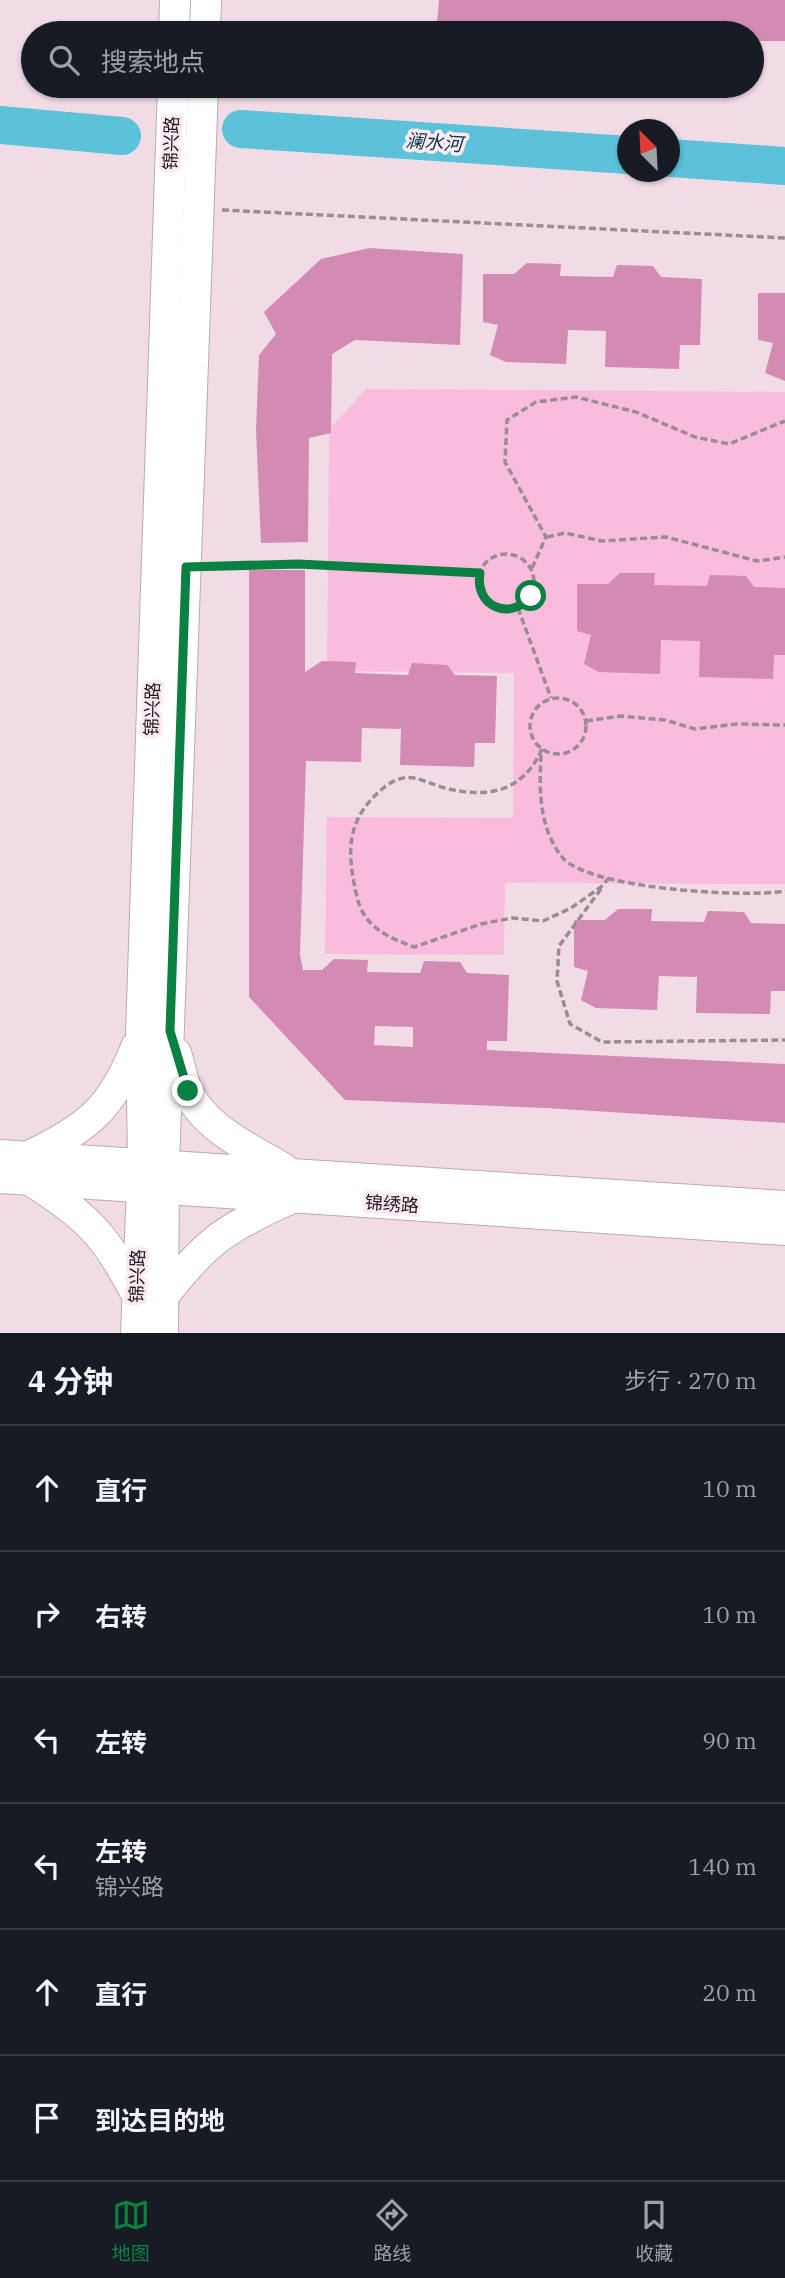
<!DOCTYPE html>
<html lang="zh">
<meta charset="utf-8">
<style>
:root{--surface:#171b24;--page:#242831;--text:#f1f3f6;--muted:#9ea1a6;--line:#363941;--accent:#0b8043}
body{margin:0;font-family:"IBM Plex Serif","Noto Sans SC",serif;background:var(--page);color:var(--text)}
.compass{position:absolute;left:617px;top:119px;width:63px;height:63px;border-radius:50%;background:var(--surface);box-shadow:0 2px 5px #0004;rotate:336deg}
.stop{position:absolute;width:21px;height:21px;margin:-16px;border:5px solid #0b8043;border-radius:50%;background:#fff}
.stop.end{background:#0b8043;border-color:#fff;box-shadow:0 2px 7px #0008}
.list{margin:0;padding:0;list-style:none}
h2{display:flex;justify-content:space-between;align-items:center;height:91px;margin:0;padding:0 28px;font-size:30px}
h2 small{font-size:23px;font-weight:400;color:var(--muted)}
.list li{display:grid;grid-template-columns:46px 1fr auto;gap:21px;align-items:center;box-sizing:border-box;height:126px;padding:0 28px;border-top:2px solid var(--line)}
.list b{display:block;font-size:26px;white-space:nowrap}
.list p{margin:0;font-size:23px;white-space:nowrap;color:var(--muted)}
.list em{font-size:23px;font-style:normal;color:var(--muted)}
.icon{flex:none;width:38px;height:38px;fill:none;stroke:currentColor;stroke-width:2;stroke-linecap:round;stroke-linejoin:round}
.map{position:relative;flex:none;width:785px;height:1333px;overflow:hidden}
.search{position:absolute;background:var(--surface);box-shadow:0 2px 5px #0004;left:21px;right:21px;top:21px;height:77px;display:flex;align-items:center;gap:18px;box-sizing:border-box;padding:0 24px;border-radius:38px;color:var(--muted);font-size:26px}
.sheet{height:847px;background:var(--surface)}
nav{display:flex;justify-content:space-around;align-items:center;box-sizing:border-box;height:98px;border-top:2px solid var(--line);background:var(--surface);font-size:19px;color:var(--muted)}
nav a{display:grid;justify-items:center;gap:4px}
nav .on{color:var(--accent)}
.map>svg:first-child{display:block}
</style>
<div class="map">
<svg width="785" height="1333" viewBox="0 0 785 1333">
<rect width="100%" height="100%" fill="#f1dce6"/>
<polygon fill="#f9bcdd" points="366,389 785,392 785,884 505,883 504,955 325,954 327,817 513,818 514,673 327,671 329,429"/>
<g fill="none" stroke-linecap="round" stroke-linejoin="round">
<g stroke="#5bc2da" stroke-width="38">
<polyline points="0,125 122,136"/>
<polyline points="241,129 628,155"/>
<polyline points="670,158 785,166"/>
</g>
</g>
<g fill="#d38bb3" fill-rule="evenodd">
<polygon points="439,0 785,0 785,41 752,41 752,33 436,33"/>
<polygon points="369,248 463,254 460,345 355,340 332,354 331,433 309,438 308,542 261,543 256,430 259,355 276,334 264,312 321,259"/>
<polygon points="527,263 561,264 560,276 613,277 617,265 653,266 661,277 702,279 700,345 680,345 679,369 605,367 606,331 568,330 566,364 506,362 490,355 498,325 483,322 483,274 514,274"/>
<polygon points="758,293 785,293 785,381 765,373 773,343 758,340"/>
<path d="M249,570H305V672L322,661L356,662L355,673L408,675L412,663L447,665L455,675L497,676L495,743H475L474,767L400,765L401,729L362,728L361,762L306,761L300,955L303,970H322L334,959L368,960L367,972L420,973L424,961L460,962L467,973L509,975L507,1041H487V1050L785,1064V1123L546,1108L345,1100L249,997ZM375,1026L413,1027V1047L374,1045Z"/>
<polygon points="620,573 655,573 654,585 707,586 710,575 746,576 754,587 785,588 785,655 774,655 773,679 699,677 700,641 661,640 660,674 599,672 584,664 591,635 577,631 577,584 608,584"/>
<polygon points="618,909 652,909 651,921 704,922 708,911 744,912 751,923 785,924 785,991 771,991 770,1014 696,1013 697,977 659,976 657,1010 596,1008 581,1000 588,971 574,967 574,920 605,920"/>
</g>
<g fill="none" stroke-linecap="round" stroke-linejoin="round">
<defs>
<g id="secondary">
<polyline points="174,33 175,0"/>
<polyline points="205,33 206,0"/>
<path d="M176,1053C180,1065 182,1078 187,1090C204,1128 249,1148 283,1168"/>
<polyline points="0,1155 785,1206"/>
<path d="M31,1155C89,1127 112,1108 136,1047"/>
<polyline points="0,1178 785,1230"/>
<path d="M33,1182C86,1216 106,1235 135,1292"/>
<path d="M163,1297C205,1242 227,1227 290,1199"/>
<polyline points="136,1333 143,1163 141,1033 173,86"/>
<polyline points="163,1333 164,1164 203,86"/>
</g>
</defs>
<use href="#secondary" stroke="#bca8b2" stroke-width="32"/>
<g stroke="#9b8c93" stroke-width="3.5" stroke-dasharray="7 3.5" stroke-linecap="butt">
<polyline points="222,210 785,238"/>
<polyline points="547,537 565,533 602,541 666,537 757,561 785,557"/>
<circle cx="506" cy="582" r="28"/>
<polyline points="209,566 298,564 479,573"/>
<polyline points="532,568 546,537 505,462 507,420 536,402 576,397 636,412 695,437 729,444 785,421"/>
<polyline points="518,608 551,698"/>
<circle cx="558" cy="726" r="28"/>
<polyline points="586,721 620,716 665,720 695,729 736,724 785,725"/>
<path d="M542,749C523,792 488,799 445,788C434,785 424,780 414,778C401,776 390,782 381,790C345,821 347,854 357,897C364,927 387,937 414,947L481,924L512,918L543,921L571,908L601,887L608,879"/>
<path d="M541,755C539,790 539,828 562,857C587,889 745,898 785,891"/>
<polyline points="601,889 559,946 557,981 570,1024 602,1042 785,1040"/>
</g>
<use href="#secondary" stroke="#fff" stroke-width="30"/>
</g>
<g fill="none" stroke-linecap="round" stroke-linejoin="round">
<path stroke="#0b8043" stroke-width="9" d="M188,1091L170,1031L186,567L298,564L480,573C474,606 510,622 531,596"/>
</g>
<g text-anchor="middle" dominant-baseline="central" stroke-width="7" stroke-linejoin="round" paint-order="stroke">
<g font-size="18" fill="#1f181b" stroke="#fee9f4">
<text transform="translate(171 143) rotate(-88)">锦兴路</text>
<text transform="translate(152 709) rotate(-88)">锦兴路</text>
<text transform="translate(392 1204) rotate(4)">锦绣路</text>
<text transform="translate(137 1276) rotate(-88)">锦兴路</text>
</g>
<g font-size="19" font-style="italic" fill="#02353f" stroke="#fee9f4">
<text transform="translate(434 142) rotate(4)">澜水河</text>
</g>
</g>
</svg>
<svg class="compass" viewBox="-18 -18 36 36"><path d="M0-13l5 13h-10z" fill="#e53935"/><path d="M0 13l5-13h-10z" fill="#9ea1a6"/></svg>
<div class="stop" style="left:531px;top:596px"></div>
<div class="stop end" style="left:188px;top:1091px"></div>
<div class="search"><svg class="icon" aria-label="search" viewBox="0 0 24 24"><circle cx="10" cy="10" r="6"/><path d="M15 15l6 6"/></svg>搜索地点</div>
</div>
<section class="sheet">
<h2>4 分钟<small>步行 · 270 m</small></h2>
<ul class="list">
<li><svg class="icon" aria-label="ahead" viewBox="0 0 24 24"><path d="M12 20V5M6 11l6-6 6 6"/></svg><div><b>直行</b></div><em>10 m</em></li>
<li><svg class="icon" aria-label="right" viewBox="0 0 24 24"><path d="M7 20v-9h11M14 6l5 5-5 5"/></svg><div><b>右转</b></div><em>10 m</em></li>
<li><svg class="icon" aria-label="left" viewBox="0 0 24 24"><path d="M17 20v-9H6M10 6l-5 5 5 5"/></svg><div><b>左转</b></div><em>90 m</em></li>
<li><svg class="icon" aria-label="left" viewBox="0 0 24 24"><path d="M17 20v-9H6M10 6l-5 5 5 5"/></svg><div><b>左转</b><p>锦兴路</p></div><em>140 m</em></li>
<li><svg class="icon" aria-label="ahead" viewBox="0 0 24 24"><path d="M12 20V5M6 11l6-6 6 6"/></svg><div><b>直行</b></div><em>20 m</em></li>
<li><svg class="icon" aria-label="arrive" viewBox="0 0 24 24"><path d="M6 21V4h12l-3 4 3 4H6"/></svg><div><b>到达目的地</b></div></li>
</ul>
</section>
<nav>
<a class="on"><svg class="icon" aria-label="map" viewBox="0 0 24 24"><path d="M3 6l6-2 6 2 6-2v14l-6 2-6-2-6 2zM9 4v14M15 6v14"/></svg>地图</a>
<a><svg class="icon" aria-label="directions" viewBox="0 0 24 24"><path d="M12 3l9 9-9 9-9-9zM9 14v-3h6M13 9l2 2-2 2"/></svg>路线</a>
<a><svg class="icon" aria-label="saved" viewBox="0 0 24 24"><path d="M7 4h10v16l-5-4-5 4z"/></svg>收藏</a>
</nav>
